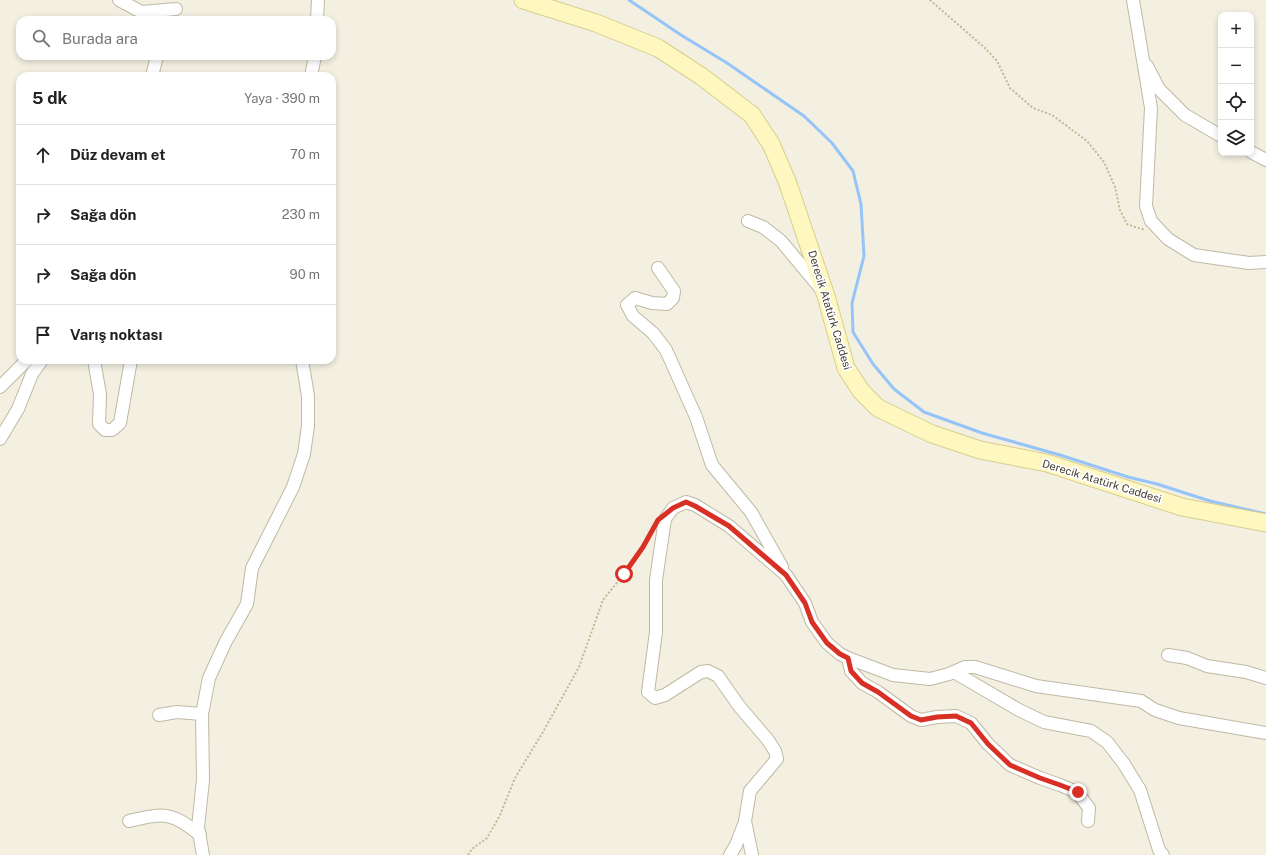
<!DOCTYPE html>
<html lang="tr">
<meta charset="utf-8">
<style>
:root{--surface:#fff;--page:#f2f2f2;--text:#222;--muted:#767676;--line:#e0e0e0}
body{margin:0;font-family:"Public Sans",sans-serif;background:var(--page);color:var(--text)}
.controls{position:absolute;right:12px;top:12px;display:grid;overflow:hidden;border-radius:8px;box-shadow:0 2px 6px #0003}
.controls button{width:36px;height:36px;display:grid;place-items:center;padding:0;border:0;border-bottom:1px solid var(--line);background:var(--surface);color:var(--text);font:20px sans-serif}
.stop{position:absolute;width:12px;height:12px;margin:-9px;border:3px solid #d93025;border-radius:50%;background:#fff}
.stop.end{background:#d93025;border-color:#fff;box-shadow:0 1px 4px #0008}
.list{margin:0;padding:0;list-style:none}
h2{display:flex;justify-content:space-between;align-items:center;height:52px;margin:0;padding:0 16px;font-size:17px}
h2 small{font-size:13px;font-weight:400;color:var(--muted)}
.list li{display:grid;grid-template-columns:26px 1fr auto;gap:12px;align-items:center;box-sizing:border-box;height:60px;padding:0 16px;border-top:1px solid var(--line)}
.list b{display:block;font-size:15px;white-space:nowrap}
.list em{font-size:13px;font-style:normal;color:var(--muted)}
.icon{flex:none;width:22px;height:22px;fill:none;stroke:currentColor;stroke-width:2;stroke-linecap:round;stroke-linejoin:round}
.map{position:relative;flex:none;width:1266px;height:855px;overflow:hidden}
.search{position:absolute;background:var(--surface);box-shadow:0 2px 6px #0003;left:16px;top:16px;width:320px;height:44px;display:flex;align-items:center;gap:10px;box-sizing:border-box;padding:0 14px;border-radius:12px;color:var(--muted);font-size:15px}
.panel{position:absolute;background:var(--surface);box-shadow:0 2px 6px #0003;left:16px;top:72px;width:320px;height:292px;border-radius:12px}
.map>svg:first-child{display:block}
</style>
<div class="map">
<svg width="1266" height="855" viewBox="0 0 1266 855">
<rect width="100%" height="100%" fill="#f3f0e2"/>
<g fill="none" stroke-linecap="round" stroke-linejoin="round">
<polyline stroke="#96c4f8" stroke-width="3" points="629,0 681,35 727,63 804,116 832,143 853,171 861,204 864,256 852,303 853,332 873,364 894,389 924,412 982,433 1060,455 1128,477 1157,484 1210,501 1266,514"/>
<defs>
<g id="street">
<polyline points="119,0 149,16 152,20"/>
<polyline points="1133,0 1151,108 1146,206 1151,221 1168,239 1194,255 1249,263 1266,262"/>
<polyline points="142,12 176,9"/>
<polyline points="317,20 318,0"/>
<polyline points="1147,66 1159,89 1185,115 1221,136"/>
<polyline points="152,76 157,56"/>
<polyline points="311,76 315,56"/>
<polyline points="1251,152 1266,160"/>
<polyline points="748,221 763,227 781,241 821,289"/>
<polyline points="658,268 674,291 673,298 667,304 652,303 635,298 627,305 633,316 653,333 666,350 696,417 712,465 751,512 782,567"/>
<polyline points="94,360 100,394 99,424 105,430 112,430 120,423 131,360"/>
<polyline points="0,387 27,360"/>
<polyline points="0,439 18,409 32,374 42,360"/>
<polyline points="1168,655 1187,658 1207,666 1246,672 1266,678"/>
<polyline points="848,658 851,671 862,683 878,692 911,716 921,720 937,717 956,716 971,723 988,744 1010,765 1040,778 1060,785 1077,792 1089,808 1088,821"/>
<polyline points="954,672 1019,710 1044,722 1091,731 1107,742 1124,764 1140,790 1159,850 1163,855"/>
<polyline points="159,715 177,712 202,714"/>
<path d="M129,821C164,813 171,811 200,835"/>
<polyline points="203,855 198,827 203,780 202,714 209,678 226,641 247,604 252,568 293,487 304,454 308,426 308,396 302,360"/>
<polyline points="730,855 736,845 745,822"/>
<polyline points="752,855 745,821 750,791 777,759 775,751 768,740 739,706 718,676 708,671 701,672 665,695 655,698 648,692 656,632 656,580 665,519 673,508 686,502 695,505 729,526 786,575 805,603 812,622 827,643 840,654 848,658 893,675 930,679 949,674 965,667 975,667 1036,686 1141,701 1155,710 1179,718 1266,733"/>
</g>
<polyline id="secondary" points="523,0 596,23 658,48 701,76 752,115 771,144 787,181 826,296 846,368 861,391 878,408 932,434 980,450 1047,463 1182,507 1266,523"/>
</defs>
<use href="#street" stroke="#bfb9a4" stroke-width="14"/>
<use href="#secondary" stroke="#d8ce8c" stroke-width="19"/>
<g stroke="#c3b893" stroke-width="2" stroke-dasharray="2 2" stroke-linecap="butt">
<polyline points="930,0 986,49 997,61 1010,88 1033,108 1052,115 1087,141 1104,162 1115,187 1120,210 1127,224 1141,229 1144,229"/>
<polyline points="468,855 472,849 487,838 500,815 515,778 543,732 579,667 603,600 624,574 643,547 651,532"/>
</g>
<use href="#street" stroke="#fff" stroke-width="12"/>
<use href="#secondary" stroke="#fff7c0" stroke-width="17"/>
</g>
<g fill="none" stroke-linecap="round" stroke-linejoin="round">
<polyline stroke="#d93025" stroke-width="5" points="624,574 643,547 658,520 673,508 686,502 695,506 729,526 786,575 805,603 812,622 827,643 840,654 848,658 851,671 862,683 878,692 911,716 921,720 937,717 956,716 971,723 988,744 1010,765 1040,778 1060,785 1078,792"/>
</g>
<g text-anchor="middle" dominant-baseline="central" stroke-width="3.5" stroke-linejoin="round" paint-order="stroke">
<g font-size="11" fill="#454032" stroke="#fff">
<text transform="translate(830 310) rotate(73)">Derecik Atatürk Caddesi</text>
<text transform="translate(1102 481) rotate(17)">Derecik Atatürk Caddesi</text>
</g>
</g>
</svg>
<div class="controls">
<button>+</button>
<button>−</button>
<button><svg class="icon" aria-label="locate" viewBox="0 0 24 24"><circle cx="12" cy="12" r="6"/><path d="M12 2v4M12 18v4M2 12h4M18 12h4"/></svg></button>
<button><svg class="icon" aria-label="layers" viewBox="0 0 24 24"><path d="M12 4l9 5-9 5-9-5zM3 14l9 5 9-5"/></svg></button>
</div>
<div class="stop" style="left:624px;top:574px"></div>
<div class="stop end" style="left:1078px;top:792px"></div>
<div class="search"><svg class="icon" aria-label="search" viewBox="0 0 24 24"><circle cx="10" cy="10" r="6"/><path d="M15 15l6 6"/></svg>Burada ara</div>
<section class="panel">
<h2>5 dk<small>Yaya · 390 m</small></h2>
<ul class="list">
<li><svg class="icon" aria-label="ahead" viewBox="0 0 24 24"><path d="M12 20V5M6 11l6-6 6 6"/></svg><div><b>Düz devam et</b></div><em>70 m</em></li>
<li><svg class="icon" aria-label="right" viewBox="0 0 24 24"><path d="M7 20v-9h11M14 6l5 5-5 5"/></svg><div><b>Sağa dön</b></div><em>230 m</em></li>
<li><svg class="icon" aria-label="right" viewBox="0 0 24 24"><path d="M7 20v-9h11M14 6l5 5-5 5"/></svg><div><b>Sağa dön</b></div><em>90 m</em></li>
<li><svg class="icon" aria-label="arrive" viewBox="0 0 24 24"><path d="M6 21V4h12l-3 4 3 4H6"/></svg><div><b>Varış noktası</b></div></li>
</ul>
</section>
</div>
